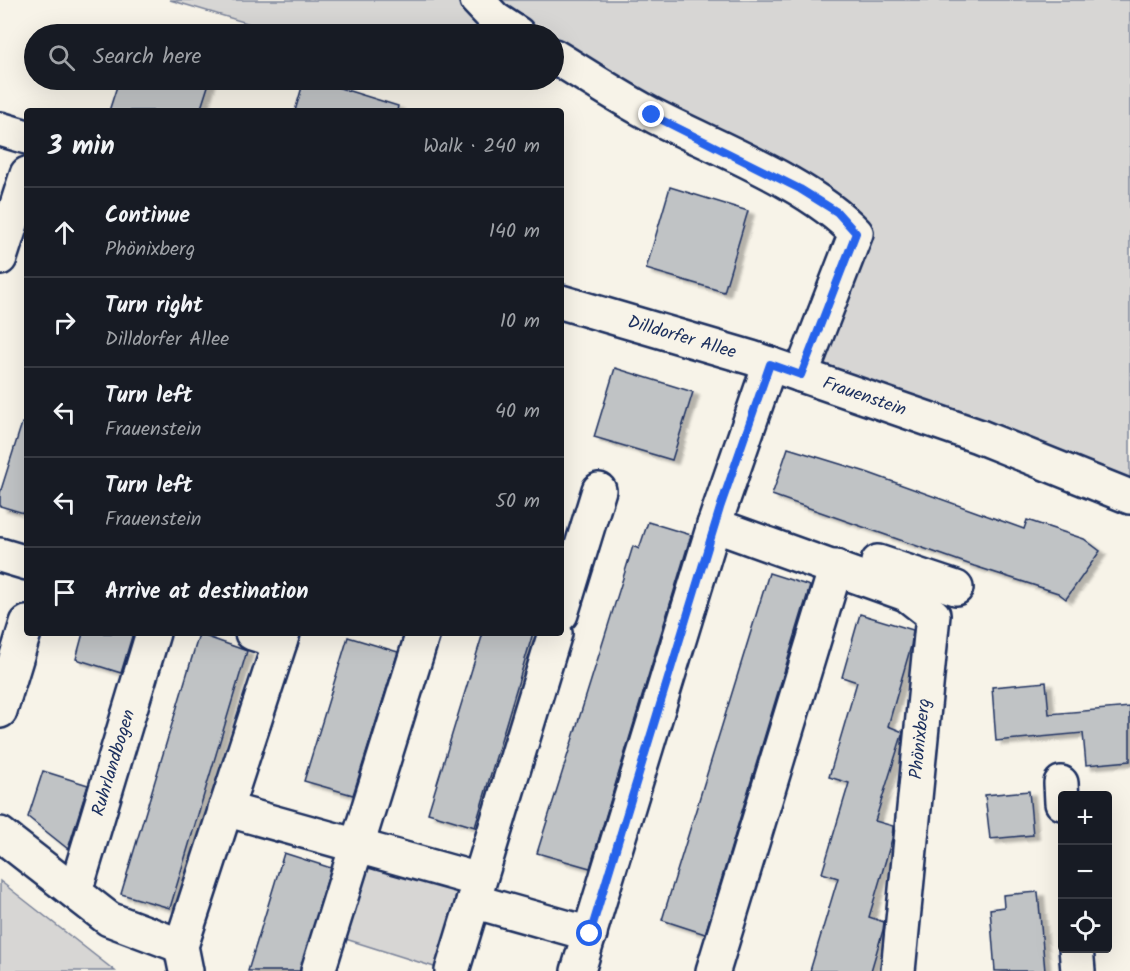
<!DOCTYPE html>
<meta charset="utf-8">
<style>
:root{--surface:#171b24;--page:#20242c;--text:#f1f3f6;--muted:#9ea1a6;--line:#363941}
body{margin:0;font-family:Kalam,sans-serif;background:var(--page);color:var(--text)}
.controls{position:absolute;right:18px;bottom:18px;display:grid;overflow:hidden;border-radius:6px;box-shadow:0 6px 24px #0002}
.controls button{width:54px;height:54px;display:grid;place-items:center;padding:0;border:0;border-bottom:2px solid var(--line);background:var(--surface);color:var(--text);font:30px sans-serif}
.stop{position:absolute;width:18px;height:18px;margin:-14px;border:4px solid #2563eb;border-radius:50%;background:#fff}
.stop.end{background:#2563eb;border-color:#fff;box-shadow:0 2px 6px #0008}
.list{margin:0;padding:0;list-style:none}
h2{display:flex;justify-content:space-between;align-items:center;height:78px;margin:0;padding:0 24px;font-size:26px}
h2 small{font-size:20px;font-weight:400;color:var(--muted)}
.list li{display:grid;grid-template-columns:39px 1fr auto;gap:18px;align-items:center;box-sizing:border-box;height:90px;padding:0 24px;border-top:2px solid var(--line)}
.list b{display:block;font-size:22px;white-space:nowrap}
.list p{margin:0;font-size:20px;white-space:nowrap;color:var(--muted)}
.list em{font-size:20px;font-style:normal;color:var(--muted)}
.icon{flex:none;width:33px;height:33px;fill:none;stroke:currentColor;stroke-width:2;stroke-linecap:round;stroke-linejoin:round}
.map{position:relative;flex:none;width:1130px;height:971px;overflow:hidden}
.search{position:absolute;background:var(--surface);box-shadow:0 6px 24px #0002;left:24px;top:24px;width:540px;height:66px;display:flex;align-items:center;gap:15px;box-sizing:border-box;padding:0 21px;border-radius:33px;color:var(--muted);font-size:22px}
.panel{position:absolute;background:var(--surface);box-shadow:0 6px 24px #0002;left:24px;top:108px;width:540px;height:528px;border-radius:6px}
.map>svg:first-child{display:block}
</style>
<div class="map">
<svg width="1130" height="971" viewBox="0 0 1130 971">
<defs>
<filter id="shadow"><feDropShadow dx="6" dy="4" stdDeviation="1.5" flood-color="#0004"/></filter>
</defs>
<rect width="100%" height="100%" fill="#f7f3e8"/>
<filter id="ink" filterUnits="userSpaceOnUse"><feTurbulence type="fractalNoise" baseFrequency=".0167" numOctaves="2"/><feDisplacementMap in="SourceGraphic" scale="12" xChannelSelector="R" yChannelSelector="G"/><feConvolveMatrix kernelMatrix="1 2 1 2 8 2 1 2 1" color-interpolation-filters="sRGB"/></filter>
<g filter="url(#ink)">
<g fill="#d7d6d4" stroke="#798299" stroke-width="1.5">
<polygon points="170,0 474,0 491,34 284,34"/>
<polygon points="483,0 1130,0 1130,493 805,375 859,233 554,52 554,34 524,34"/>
<polygon points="362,851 474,886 447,971 336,936"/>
<polygon points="0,881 115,971 0,971"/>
</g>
<g fill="#c0c3c5" stroke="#1b2f5e" stroke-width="1.5" filter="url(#shadow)">
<polygon points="119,80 210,80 200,111 109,111"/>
<polygon points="304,80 314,80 398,106 397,111 295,111"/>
<polygon points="670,187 748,211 724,292 646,269"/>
<polygon points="615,368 693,392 672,460 594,437"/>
<polygon points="22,423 27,424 27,514 0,506 0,493"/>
<polygon points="788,448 866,472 1024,529 1027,520 1084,539 1100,551 1066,599 1058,593 974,566 772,495"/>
<polygon points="648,522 691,535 590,868 537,853 633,546 639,549"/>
<polygon points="769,573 810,586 705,934 662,920"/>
<polygon points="860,614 913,630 911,646 888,726 903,732 875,821 893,826 892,839 869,917 884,922 883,930 871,971 810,971 838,878 822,873 849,783 829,777 857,682 842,677"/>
<polygon points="83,633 133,633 121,673 76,659"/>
<polygon points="483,633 533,633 475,827 428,813"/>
<polygon points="199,634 247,651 170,908 121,894"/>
<polygon points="348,637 398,652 353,795 304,781"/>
<polygon points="1046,682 1049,714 1130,707 1130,761 1086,765 1083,733 996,741 992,687"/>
<polygon points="43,771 88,785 68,849 28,817"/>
<polygon points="1029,791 1033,835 990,839 985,795"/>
<polygon points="284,853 331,868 300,971 248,971"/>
<polygon points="1038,892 1045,971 995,971 990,909 1004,907 1003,895"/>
</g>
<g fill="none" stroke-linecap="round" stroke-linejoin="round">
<defs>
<g id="minor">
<polyline points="477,0 495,19 518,34"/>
<path d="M554,56C587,76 621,99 656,117C718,149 809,183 856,233L801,375"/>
<polyline points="0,129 27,137"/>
<polyline points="0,258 27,174"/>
<path id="s1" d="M561,302L752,358L978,436L1130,497"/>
<polyline points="714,525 906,594 933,615 898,971"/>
<polyline points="0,555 27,563"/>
<polyline points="878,562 956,588"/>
<polyline points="561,614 599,490"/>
<polyline points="252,633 280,642"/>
<polyline points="0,711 27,623"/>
<polyline points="1061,783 1062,803"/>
<polyline points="225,809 479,880"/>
<polyline points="0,834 109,919 181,946"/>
<path id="s2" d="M75,892L153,633"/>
<polyline points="473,901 590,934"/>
<polyline points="1076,948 1078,971"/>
<polyline points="186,971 181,946 283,633"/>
<polyline points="318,971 423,633"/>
<polyline points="452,971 555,633"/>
<polyline points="578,971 714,525 770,364"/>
<polyline points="713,971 836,567"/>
</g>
</defs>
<use href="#minor" stroke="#1b2f5e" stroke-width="38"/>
<use href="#minor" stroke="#f7f3e8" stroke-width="33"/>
</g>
</g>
<g fill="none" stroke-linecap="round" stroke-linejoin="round" filter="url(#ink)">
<polyline stroke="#2563eb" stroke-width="8" points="590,934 720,508 770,364 801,375 856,233 837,212 800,189 652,115"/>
</g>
<g text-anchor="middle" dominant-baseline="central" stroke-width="4.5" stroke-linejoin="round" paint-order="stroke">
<g font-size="18" fill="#1b2f5e" stroke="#f7f3e8">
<text stroke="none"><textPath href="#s1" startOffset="126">Dilldorfer Allee</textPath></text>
<text stroke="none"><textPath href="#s1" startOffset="318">Frauenstein</textPath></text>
<text transform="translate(921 739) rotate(-84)">Phönixberg</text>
<text stroke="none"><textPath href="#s2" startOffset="135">Ruhrlandbogen</textPath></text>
</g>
</g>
</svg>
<div class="controls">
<button>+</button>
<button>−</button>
<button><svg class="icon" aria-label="locate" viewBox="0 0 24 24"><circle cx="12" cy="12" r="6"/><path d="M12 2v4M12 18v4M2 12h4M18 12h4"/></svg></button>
</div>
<div class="stop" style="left:590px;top:934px"></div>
<div class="stop end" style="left:652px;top:115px"></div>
<div class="search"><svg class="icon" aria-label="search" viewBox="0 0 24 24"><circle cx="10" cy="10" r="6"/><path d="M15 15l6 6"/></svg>Search here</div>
<section class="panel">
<h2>3 min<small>Walk · 240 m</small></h2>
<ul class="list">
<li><svg class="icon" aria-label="ahead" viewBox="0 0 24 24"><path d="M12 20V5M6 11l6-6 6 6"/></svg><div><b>Continue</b><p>Phönixberg</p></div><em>140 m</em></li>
<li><svg class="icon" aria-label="right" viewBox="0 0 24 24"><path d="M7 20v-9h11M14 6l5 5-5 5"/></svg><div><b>Turn right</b><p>Dilldorfer Allee</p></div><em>10 m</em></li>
<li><svg class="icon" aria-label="left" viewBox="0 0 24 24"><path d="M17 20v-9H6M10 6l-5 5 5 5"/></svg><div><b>Turn left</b><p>Frauenstein</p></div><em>40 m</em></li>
<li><svg class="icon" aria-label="left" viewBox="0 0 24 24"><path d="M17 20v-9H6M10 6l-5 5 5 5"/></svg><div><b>Turn left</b><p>Frauenstein</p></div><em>50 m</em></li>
<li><svg class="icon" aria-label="arrive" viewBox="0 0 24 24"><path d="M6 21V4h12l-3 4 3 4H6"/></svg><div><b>Arrive at destination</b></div></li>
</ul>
</section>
</div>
